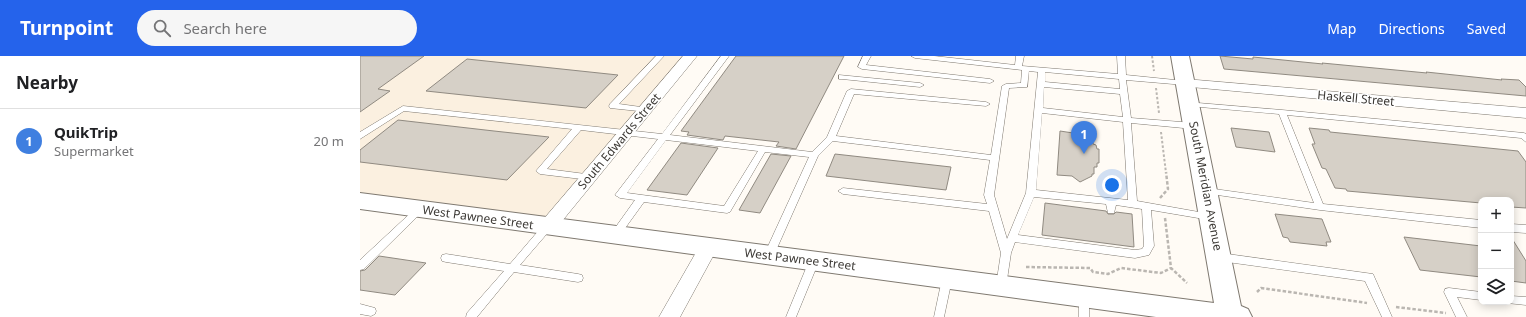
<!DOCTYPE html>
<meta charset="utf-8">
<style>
:root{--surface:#fff;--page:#f6f6f6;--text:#202124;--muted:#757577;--line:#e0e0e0;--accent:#2563eb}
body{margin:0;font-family:"Noto Sans",sans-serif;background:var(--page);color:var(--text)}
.controls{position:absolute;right:12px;bottom:12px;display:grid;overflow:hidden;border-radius:8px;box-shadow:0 2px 10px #0003}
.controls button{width:36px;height:36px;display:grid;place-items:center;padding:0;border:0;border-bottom:1px solid var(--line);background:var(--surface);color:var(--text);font:20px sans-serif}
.you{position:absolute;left:752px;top:129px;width:14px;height:14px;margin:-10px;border:3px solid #fff;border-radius:50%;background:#1a73e8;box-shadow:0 0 0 6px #1a73e833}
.badge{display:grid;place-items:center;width:26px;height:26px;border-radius:50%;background:var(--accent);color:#fff;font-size:13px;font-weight:700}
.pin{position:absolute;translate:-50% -33px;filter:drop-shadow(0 1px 2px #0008)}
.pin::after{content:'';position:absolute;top:21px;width:14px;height:12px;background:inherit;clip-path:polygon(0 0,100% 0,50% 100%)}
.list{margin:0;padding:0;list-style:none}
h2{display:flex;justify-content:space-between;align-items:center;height:52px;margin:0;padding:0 16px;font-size:17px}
h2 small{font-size:13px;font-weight:400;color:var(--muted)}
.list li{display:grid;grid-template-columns:26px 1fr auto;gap:12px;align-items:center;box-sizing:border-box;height:64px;padding:0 16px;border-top:1px solid var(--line)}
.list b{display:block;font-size:15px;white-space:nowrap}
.list p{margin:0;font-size:13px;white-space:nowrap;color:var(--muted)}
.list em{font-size:13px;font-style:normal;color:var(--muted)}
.icon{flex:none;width:22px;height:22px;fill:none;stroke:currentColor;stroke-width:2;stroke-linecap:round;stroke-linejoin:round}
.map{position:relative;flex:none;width:1166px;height:261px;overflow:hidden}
header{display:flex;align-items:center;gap:24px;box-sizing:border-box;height:56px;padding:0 20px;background:var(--accent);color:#fff}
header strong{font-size:19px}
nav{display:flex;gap:22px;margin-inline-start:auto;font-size:14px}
.search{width:280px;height:36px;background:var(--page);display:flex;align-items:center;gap:10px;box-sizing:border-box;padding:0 14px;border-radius:22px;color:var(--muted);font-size:15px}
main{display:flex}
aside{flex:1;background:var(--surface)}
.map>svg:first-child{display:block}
</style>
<header>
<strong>Turnpoint</strong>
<div class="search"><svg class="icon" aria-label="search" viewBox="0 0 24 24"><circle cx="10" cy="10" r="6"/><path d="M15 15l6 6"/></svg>Search here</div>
<nav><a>Map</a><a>Directions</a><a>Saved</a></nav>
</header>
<main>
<aside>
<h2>Nearby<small></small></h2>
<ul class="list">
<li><span class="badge" style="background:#3f7fe0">1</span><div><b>QuikTrip</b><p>Supermarket</p></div><em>20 m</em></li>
</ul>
</aside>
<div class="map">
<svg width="1166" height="261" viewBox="0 0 1166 261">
<rect width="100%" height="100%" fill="#fffbf5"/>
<polygon fill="#fbf0e0" points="0,0 329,0 188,170 0,144"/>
<g fill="#d6d0c7" stroke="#908a81">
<polygon points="0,0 64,0 18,33 30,35 0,56"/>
<polygon points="376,0 484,0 436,93 416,90 419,86 365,80 363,84 327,79 329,76 321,75"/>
<polygon points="860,0 893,3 893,1 963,8 962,7 1067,17 1066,16 1142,24 1141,23 1159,24 1166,31 1166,40 864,13"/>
<polygon points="107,3 258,19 226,52 66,35"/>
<polygon points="38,64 134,75 189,81 147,124 0,106 0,94"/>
<polygon points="871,72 909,76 915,96 876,91"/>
<polygon points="949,72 969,74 970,76 1158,95 1166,106 1166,152 1151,151 1151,144 1121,144 1121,147 987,135 986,133 975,132 966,113 962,112 952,88 955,88"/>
<polygon points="721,73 728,78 732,78 733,88 736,89 737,93 739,93 739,107 737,107 737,111 734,111 734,118 732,118 732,120 720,126 712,120 697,119 700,75 713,77"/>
<polygon points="321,87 358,92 327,139 287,134"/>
<polygon points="411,98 431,100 400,157 379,154"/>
<polygon points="475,98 591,111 586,134 466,120"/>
<polygon points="685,147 746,155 748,158 754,158 756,156 772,158 774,191 682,179"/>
<polygon points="915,158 962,163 971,186 966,186 967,190 930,186 928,182 923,181"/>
<polygon points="1044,181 1121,190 1121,221 1060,214"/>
<polygon points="1151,181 1166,205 1166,227 1151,225"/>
<polygon points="19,200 66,207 35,239 0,234 0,215 5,214"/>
</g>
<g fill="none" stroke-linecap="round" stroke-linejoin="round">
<defs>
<g id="service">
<polygon points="296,0 304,0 259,48 288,52 289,54 288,56 250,52 249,50 250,48"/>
<path d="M361,0H369L310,79L452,96L467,81L487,35L491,33L626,46L630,48L626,50L494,38L476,80L631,99L642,30L646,28L661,27L662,14L555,2L551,0H574L655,9L656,0H664L662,10L758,18L757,0H765L766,19L825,25L829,27L825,29L766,24L771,62L834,67L838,70L834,73L771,67L777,145L850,158L853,159L855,161L853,163L850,164L791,154L794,190L789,199L775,202L655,186L651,197L646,230L645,233L641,234L637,233L636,230L641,197L629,155L483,138L478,135L483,132L627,148L624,139L630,104L473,85L458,100L414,199L413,202L409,203L405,202L404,199L449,101L405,96L370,156L367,157L284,146L258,182H252L250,179L275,144L260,142L255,139L298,83L221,74L187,113L233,119L234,121L230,124L180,118L176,115L212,73L44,55L0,83V76L43,50L302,78ZM669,15L678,16L666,137L647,183L634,139L649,32L667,31ZM685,16L759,23L760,33L685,26ZM684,31L760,38L763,61L683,52ZM682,57L763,66L768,144L676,134ZM306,84L398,95L364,150L267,137ZM674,141L746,148L748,157H754L756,149L782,153L784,190L782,193L775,194L658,179Z"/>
<polygon points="503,0 511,0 506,9 630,23 634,25 630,27 502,13 498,11"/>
<polygon points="479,19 560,27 564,29 560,31 482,23 479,23"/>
<polygon points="826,46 922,54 1164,77 1166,78 1166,86 1161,82 927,59 963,148 1121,164 1121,172 960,154 844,137 842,135 844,133 847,132 954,147 919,58 829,50 825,48"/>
<polygon points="60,150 63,151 65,153 63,155 4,213 0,214 0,204 57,151"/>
<polygon points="188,166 191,167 193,170 191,173 160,209 218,218 222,219 223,222 222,225 218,226 154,216 117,261 106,261 107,257 144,215 86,206 82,205 81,202 82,199 86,198 150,208 185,167"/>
<polygon points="1151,168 1166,169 1166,177 1151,176"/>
<polygon points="860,197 1013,218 1032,261 1022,261 1005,225 860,205 856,204 855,201 856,198"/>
<polygon points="454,201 458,202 459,205 436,261 426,261 449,205 450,202"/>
<polygon points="587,219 591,220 592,223 584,261 574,261 582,223 583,220"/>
<polygon points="1089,232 1121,236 1121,244 1097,241 1107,261 1096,261 1084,236 1085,233"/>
<polygon points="724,236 728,237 729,240 729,261 719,261 719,240 720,237"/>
<polygon points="1151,240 1166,241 1166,249 1147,247 1147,246 1151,246"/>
<polygon points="0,248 15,252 16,255 15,258 11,260 0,258"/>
</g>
<g id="minor">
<polygon points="323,0 337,0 194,175 188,177 182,175 179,170 182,165"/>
<polygon points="825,23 1166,52 1166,62 820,30 818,27 820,24"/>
<polygon points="349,184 356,186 358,191 320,261 299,261 342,186"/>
</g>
<polygon id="secondary" points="811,0 829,0 881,250 888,253 892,261 796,261 0,153 0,137 854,247"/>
</defs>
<use href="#service" stroke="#7f7970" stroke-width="1"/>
<use href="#minor" stroke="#7f7970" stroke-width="1"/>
<use href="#secondary" stroke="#7f7970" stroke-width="2"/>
<g stroke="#bab6b1" stroke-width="2" stroke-dasharray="2.5 2" stroke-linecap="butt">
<polyline points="792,0 794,15"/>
<polyline points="796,32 799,57"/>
<polyline points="801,76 806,117"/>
</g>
<g stroke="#bab6b1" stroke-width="2.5" stroke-dasharray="3.5 2" stroke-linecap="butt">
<polyline points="800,142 808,133 806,116"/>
<polyline points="805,162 811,212 827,227"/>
<polyline points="666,211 730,212 733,216 748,218 761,212 801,217 811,212"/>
<polyline points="897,236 901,232 1007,247"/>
<polyline points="1036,251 1086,257"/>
</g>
<use href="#service" fill="#fff" fill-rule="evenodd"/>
<use href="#minor" fill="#fff" fill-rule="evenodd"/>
<use href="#secondary" fill="#fff" fill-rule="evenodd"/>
</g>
<g text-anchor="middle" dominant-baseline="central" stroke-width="3" stroke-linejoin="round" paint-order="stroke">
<g font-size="12" fill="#3c3935" stroke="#fff">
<text transform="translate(996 42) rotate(5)">Haskell Street</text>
<text transform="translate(259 85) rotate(-50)">South Edwards Street</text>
<text transform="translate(846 130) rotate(79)">South Meridian Avenue</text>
<text transform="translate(118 161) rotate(8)">West Pawnee Street</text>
<text transform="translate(440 203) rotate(7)">West Pawnee Street</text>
</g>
</g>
</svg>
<div class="controls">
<button>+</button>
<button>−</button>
<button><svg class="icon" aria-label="layers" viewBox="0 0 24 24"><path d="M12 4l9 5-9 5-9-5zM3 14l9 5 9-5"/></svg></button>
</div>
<div class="you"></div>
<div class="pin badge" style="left:724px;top:98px;background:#3f7fe0">1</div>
</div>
</main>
